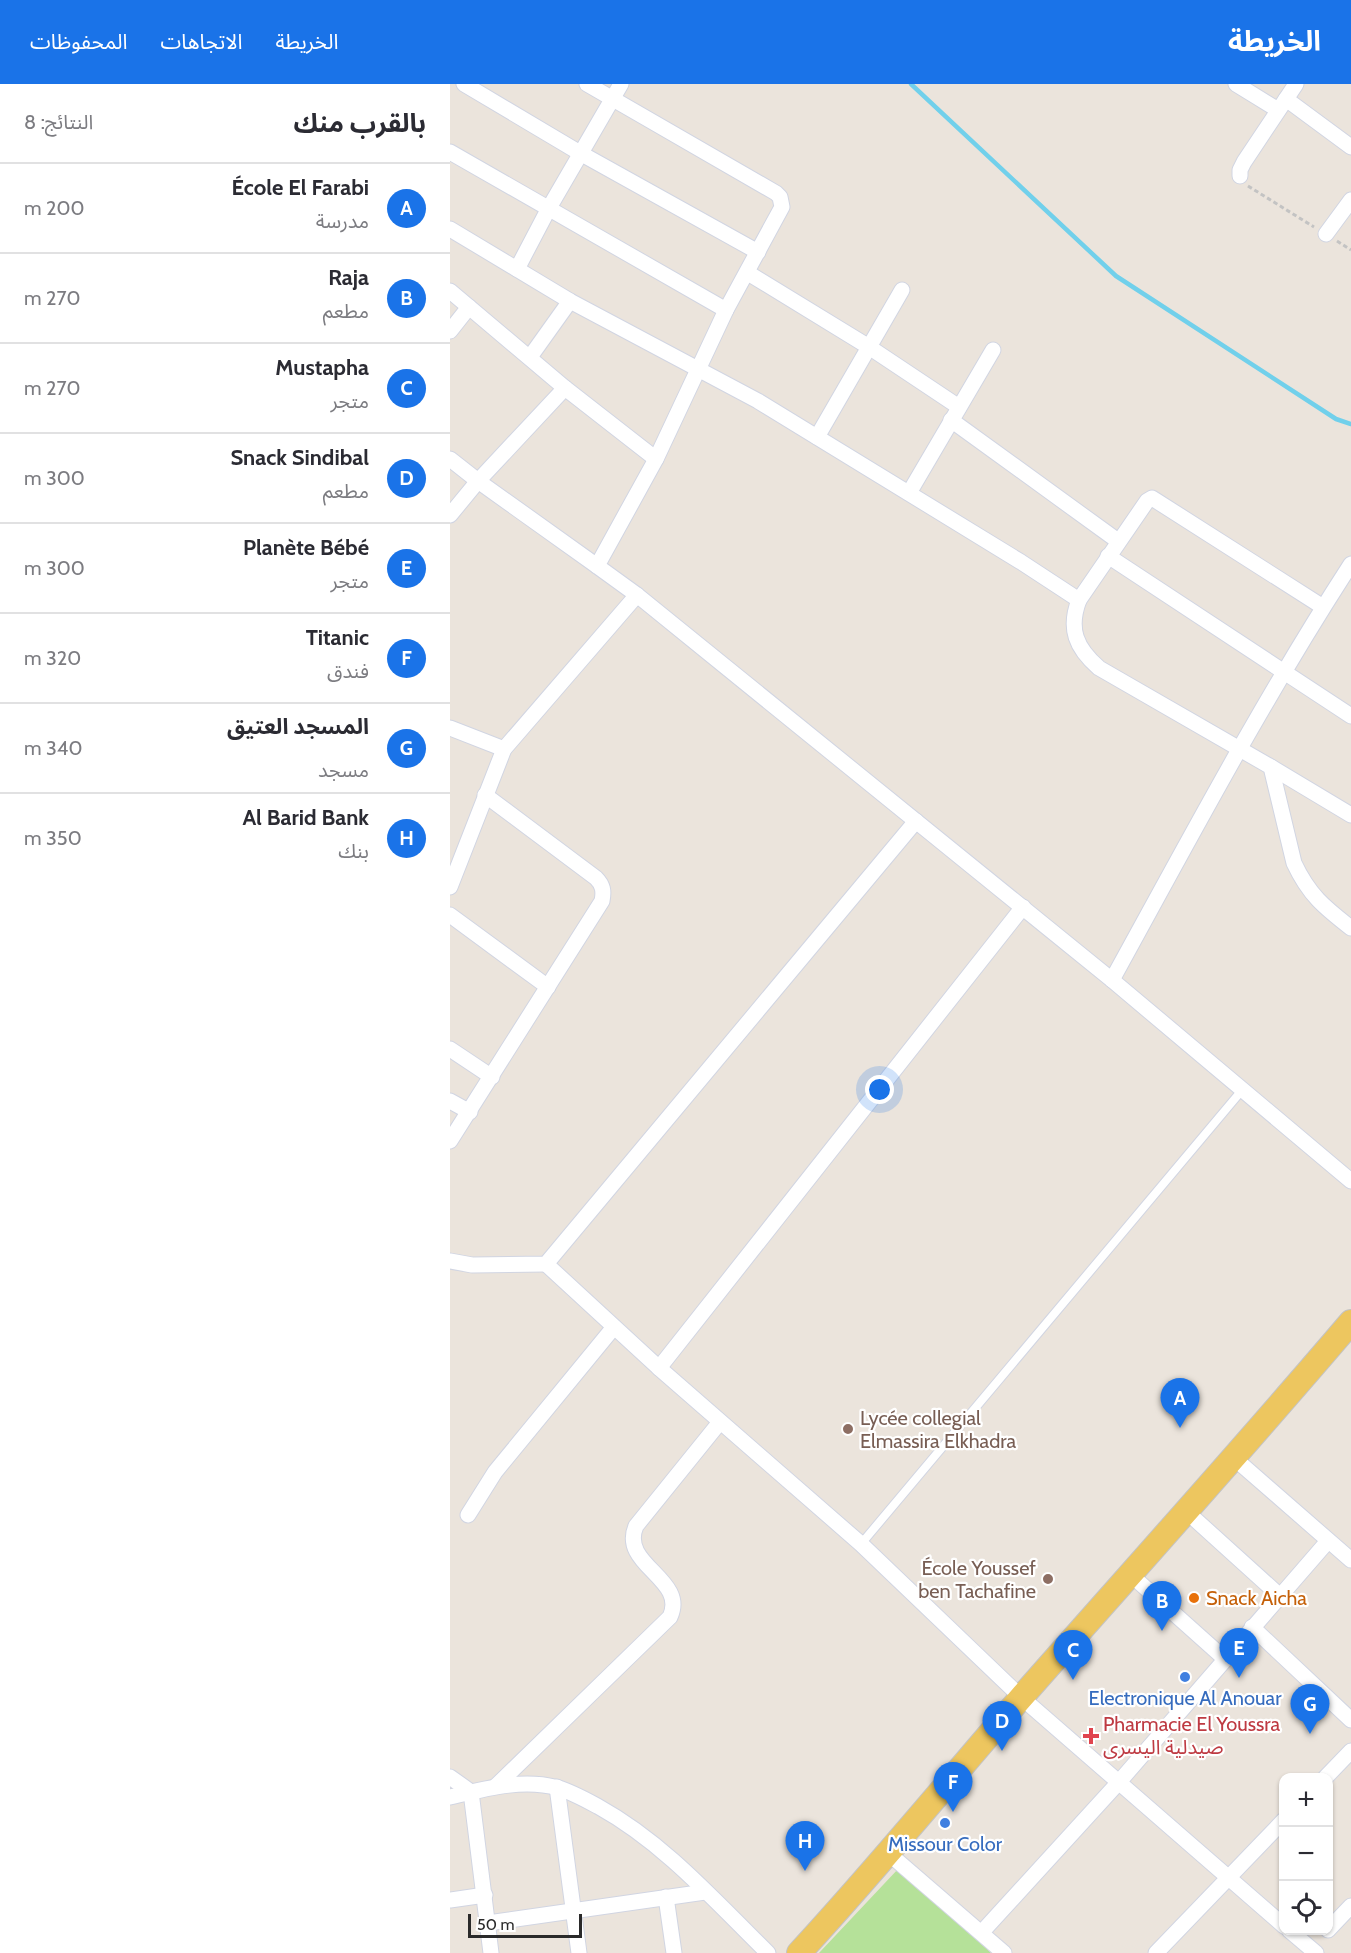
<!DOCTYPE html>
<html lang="ar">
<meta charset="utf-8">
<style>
:root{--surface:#fff;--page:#f7f7f7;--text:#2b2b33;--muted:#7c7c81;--line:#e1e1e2;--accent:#1a73e8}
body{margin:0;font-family:Cabin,"Noto Sans Arabic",sans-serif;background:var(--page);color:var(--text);direction:rtl}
.controls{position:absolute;right:18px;bottom:18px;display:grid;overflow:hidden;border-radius:12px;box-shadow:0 2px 4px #0004}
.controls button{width:54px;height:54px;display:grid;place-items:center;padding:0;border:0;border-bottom:2px solid var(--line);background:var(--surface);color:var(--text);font:30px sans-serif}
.scale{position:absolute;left:18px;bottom:15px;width:114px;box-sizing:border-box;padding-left:6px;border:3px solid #2a2a2a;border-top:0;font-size:16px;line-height:21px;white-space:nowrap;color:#2a2a2a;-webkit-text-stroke:4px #fff;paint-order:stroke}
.you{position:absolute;left:430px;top:1006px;width:21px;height:21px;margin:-15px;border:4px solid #fff;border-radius:50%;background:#1a73e8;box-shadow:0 0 0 9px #1a73e833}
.badge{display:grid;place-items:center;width:39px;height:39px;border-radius:50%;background:var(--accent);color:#fff;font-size:20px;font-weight:700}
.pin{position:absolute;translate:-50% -50px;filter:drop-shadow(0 2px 3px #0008)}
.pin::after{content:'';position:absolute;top:32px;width:21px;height:18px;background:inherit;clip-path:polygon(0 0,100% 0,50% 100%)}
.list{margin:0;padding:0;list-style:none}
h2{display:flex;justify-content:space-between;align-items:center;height:78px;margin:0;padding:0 24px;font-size:26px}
h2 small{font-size:20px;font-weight:400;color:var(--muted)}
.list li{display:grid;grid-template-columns:39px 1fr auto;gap:18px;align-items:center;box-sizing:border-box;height:90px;padding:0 24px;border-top:2px solid var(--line)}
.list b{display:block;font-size:22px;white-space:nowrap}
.list p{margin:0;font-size:20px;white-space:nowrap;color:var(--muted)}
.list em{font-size:20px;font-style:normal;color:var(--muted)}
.icon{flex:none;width:33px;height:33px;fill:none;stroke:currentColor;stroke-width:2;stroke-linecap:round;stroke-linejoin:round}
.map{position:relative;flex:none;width:901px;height:1869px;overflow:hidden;direction:ltr}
header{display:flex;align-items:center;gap:36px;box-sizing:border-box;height:84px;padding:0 30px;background:var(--accent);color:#fff}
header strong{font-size:28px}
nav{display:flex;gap:33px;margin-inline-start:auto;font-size:21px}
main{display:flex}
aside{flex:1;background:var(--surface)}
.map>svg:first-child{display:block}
</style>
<header>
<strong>الخريطة</strong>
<nav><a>الخريطة</a><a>الاتجاهات</a><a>المحفوظات</a></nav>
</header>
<main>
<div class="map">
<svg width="901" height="1869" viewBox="0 0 901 1869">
<rect width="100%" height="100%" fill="#ebe4dc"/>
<polygon fill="#b5e199" points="449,1784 541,1869 369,1869"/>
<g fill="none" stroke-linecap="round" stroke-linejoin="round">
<polyline stroke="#71d0eb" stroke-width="4.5" points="461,0 666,192 886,335 901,340"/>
<defs>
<polyline id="lane" points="411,1460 793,1005"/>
<g id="street">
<polyline points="14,0 130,69 308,168"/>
<polyline points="137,0 326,109 330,113 332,123 276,226 206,375 147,482 187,511 662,896 901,1097"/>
<polyline points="786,0 828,26"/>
<polyline points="836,15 901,63"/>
<polyline points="0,68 276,226"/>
<polyline points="790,92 790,86 794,78 846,0"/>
<path d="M0,145L120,217L308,317L571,478L629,516C618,545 626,564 649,584L821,683L844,779C859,811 874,823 901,844"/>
<polyline points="876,150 901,116"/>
<polyline points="67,185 99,124 171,0"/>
<polyline points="298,189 419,263 509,323"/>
<polyline points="0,207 115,304 206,375"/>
<polyline points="0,247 19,223"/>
<polyline points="80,273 120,217"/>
<polyline points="501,336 668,457"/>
<polyline points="367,353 452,206"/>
<polyline points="0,375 28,397 147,482"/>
<polyline points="459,409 543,266"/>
<polyline points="0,431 28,397 115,304"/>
<polyline points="658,472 901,632"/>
<polyline points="629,516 697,417 702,414 873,523"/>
<polyline points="0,644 54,665"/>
<polyline points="821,683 901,731"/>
<polyline points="0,803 54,665 187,511"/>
<polyline points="0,831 98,903"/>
<path d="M662,896C739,756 814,614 901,480"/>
<polyline points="0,965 42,993"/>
<polyline points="0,1017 20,1028"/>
<path d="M0,1057L152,817C154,807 153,801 146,794L35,711"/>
<polyline points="0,1177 22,1181 96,1180 466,737"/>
<polyline points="96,1180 209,1284 411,1460 572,1614 834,1842"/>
<polyline points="209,1284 573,823"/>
<polyline points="784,1374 901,1476"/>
<polyline points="737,1428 830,1512"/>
<polyline points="18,1431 45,1388 164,1243"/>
<polyline points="681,1491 775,1575"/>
<polyline points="802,1543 901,1636"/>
<polyline points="0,1693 21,1708 41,1869"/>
<polyline points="875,1694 901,1667"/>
<path d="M46,1702L220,1533C238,1495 169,1481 186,1442L270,1338"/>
<polyline points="107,1703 129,1869"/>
<path d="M0,1713C34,1705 73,1694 108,1704C122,1708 136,1716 149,1723C214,1759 265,1817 318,1869"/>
<polyline points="437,1768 554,1869"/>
<polyline points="216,1813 224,1869"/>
<polyline points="0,1816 35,1811"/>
<polyline points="38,1839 255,1808"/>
<polyline points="839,1846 866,1869"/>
<polyline points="878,1846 901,1822"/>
<polyline points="532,1848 669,1698 878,1457"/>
<polyline points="706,1869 834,1736"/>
</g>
<path id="primary" d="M349,1869C425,1787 496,1700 569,1616C680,1490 792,1366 901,1238"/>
</defs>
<use href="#lane" stroke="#d1d5e2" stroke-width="10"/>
<use href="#street" stroke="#d1d5e2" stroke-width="17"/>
<use href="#primary" stroke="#c3c3c3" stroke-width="26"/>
<g stroke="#c3c3c3" stroke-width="3" stroke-dasharray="4.5 3" stroke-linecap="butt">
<polyline points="798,102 864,143"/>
<polyline points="887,157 901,166"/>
</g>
<use href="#lane" stroke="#fff" stroke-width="8"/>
<use href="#street" stroke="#fff" stroke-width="15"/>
<use href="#primary" stroke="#edc65f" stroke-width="24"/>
</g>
<g fill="#8d6e63" stroke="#fff" stroke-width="2">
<circle cx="398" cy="1345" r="6"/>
<circle cx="598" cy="1495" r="6"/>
</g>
<circle fill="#e8710a" stroke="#fff" stroke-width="2" cx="744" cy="1514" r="6"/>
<g fill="#3f7fe0" stroke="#fff" stroke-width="2">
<circle cx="735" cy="1593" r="6"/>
<circle cx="495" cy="1739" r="6"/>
</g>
<path fill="#e0444e" stroke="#fff" stroke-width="2" d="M638 1643h6v6h6v6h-6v6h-6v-6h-6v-6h6z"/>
<g text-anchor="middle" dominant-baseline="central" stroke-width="4.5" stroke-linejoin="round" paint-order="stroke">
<g font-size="20" fill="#785e54" stroke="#fff" text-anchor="start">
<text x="410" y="1334">Lycée collegial<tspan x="410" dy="23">Elmassira Elkhadra</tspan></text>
<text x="586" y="1484" text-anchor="end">École Youssef<tspan x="586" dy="23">ben Tachafine</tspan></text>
</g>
<g font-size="20" fill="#c56008" stroke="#fff" text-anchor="start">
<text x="756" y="1514">Snack Aicha</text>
</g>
<g font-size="20" fill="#366cbe" stroke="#fff">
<text x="735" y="1614">Electronique Al Anouar</text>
<text x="495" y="1760">Missour Color</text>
</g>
<g font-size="20" fill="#be3a42" stroke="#fff" text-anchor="start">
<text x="653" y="1640">Pharmacie El Youssra<tspan x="653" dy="23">صيدلية اليسرى</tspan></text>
</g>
</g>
</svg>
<div class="controls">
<button>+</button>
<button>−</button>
<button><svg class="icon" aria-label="locate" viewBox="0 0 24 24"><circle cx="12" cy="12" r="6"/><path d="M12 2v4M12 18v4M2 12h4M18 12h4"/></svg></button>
</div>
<div class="scale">50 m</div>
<div class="you"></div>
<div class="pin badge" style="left:730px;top:1344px">A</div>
<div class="pin badge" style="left:712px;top:1547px">B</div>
<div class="pin badge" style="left:623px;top:1596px">C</div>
<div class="pin badge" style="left:552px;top:1667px">D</div>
<div class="pin badge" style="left:789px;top:1594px">E</div>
<div class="pin badge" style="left:503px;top:1728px">F</div>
<div class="pin badge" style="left:860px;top:1650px">G</div>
<div class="pin badge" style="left:355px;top:1787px">H</div>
</div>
<aside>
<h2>بالقرب منك<small>النتائج: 8</small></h2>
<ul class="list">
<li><span class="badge">A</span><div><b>École El Farabi</b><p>مدرسة</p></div><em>200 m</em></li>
<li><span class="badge">B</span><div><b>Raja</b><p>مطعم</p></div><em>270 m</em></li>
<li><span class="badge">C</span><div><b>Mustapha</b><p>متجر</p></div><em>270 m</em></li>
<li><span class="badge">D</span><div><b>Snack Sindibal</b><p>مطعم</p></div><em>300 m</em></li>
<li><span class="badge">E</span><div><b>Planète Bébé</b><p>متجر</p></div><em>300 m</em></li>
<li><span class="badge">F</span><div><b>Titanic</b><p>فندق</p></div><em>320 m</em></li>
<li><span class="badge">G</span><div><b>المسجد العتيق</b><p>مسجد</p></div><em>340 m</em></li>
<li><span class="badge">H</span><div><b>Al Barid Bank</b><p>بنك</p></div><em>350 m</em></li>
</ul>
</aside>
</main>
